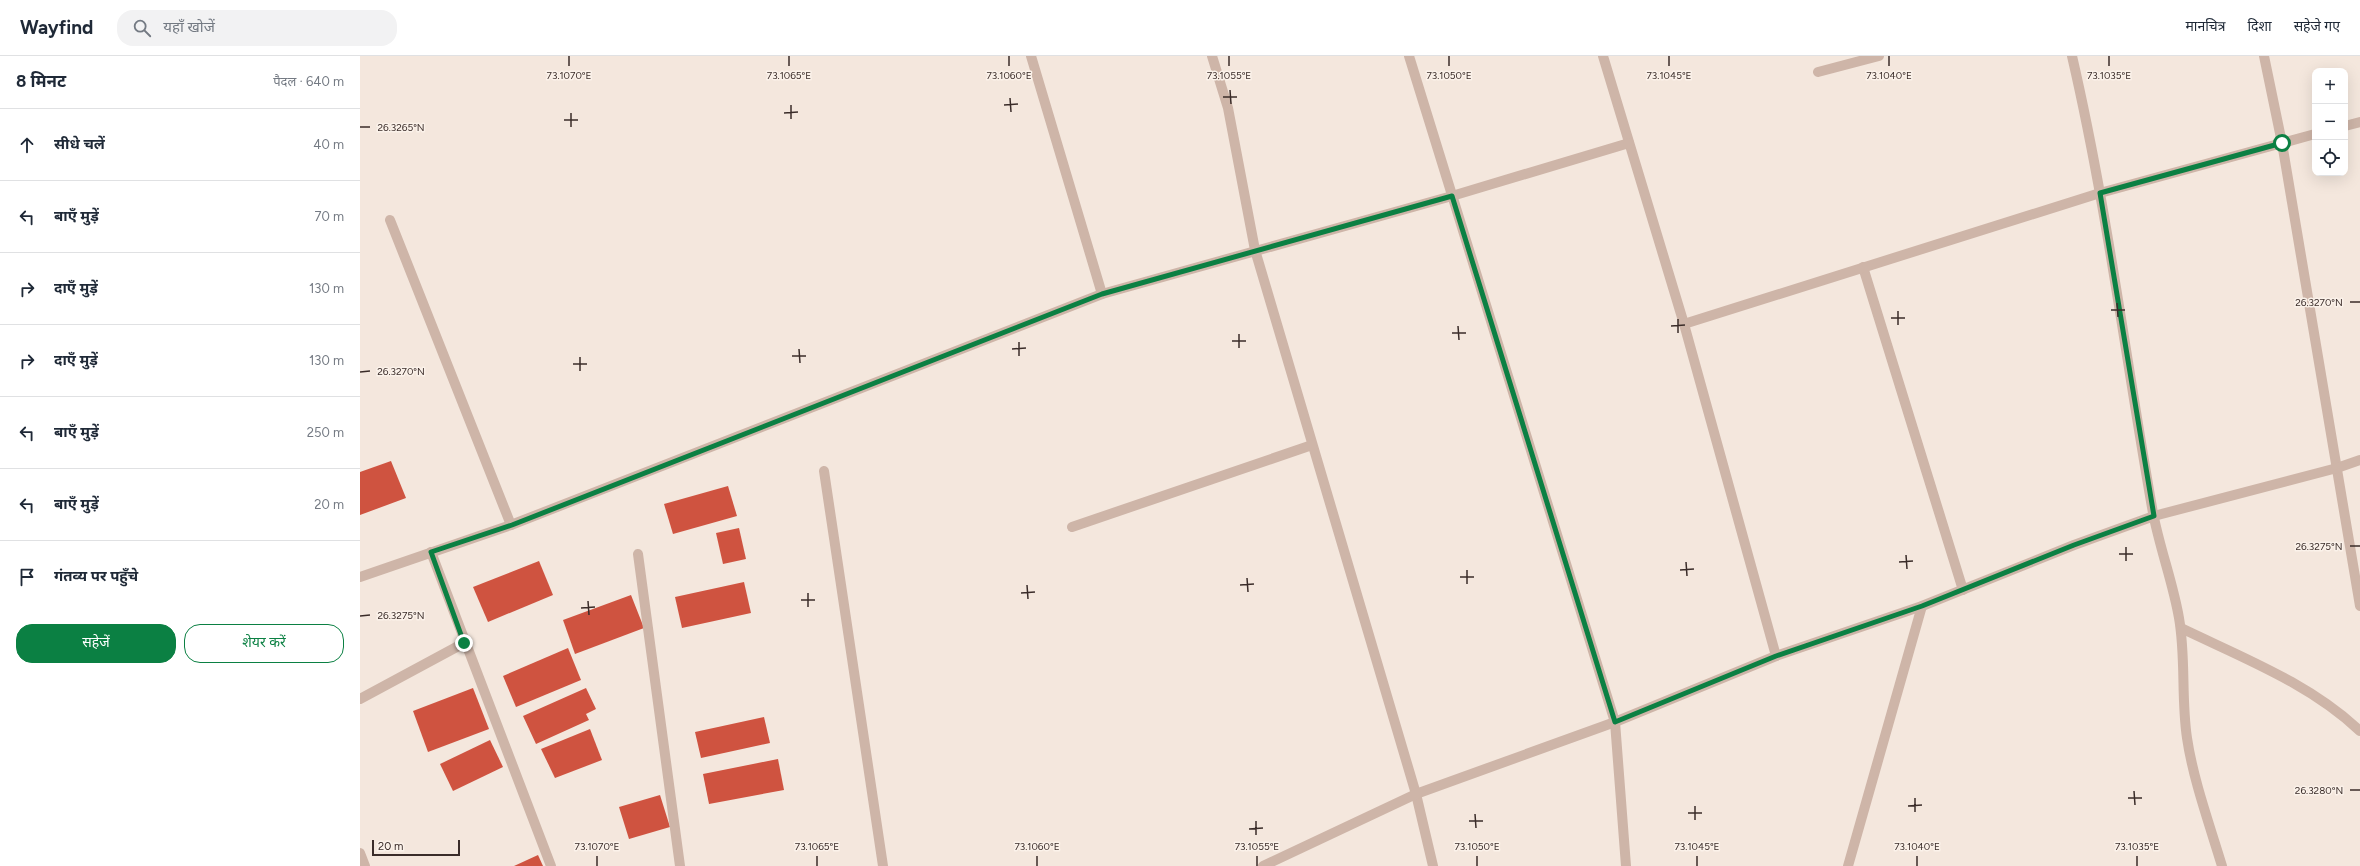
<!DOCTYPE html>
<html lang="hi">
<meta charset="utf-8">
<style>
:root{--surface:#fff;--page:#f2f2f3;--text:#1f2937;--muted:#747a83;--line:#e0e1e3;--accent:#0b8043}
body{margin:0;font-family:Figtree,"Noto Sans Devanagari",sans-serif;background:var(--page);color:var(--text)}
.controls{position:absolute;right:12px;top:12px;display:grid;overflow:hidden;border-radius:8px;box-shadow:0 4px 16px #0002}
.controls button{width:36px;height:36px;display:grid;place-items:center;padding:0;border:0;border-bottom:1px solid var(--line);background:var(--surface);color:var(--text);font:20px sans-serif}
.scale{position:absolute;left:12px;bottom:10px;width:88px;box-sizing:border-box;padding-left:4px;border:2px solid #3a2c29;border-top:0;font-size:11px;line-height:14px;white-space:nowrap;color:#3a2c29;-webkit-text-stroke:3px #fbf2ea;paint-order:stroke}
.stop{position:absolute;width:12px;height:12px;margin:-9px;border:3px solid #0b8043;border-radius:50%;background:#fff}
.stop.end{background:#0b8043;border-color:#fff;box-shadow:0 1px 4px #0008}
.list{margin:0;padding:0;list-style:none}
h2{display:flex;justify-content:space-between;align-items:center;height:52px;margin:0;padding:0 16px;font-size:17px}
h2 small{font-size:13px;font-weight:400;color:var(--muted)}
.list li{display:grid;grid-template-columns:26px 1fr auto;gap:12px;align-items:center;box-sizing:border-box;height:72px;padding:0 16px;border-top:1px solid var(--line)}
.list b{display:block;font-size:15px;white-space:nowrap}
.list em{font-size:13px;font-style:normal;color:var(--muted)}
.actions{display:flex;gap:8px;padding:12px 16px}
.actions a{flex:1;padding:9px 0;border:1px solid var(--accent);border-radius:16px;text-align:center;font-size:14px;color:var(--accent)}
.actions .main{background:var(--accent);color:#fff}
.icon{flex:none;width:22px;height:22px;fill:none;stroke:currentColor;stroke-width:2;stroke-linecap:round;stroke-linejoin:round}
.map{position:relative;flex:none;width:2000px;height:810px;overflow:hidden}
header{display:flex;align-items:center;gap:24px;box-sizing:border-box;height:56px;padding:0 20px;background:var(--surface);border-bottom:1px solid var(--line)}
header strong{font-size:19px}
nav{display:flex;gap:22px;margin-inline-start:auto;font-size:14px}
.search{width:280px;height:36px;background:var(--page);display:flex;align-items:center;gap:10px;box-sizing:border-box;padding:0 14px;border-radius:16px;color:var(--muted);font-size:15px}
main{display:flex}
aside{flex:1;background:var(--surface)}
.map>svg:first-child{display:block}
</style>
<header>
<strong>Wayfind</strong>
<div class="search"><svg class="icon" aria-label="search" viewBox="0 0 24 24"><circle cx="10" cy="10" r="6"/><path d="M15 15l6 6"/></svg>यहाँ खोजें</div>
<nav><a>मानचित्र</a><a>दिशा</a><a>सहेजे गए</a></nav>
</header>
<main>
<aside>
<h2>8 मिनट<small>पैदल · 640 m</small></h2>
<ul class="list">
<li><svg class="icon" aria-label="ahead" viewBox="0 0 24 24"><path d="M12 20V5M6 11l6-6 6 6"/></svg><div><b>सीधे चलें</b></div><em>40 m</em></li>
<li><svg class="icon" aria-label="left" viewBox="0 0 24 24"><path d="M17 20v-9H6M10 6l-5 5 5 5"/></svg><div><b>बाएँ मुड़ें</b></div><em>70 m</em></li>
<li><svg class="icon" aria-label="right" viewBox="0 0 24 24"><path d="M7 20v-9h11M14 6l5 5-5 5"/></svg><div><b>दाएँ मुड़ें</b></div><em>130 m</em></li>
<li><svg class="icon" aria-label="right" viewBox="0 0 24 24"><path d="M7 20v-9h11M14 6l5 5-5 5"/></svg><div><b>दाएँ मुड़ें</b></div><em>130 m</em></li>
<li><svg class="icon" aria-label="left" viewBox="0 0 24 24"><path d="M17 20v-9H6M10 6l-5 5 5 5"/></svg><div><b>बाएँ मुड़ें</b></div><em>250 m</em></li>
<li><svg class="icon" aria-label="left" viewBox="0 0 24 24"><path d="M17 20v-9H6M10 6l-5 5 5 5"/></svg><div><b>बाएँ मुड़ें</b></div><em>20 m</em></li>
<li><svg class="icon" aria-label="arrive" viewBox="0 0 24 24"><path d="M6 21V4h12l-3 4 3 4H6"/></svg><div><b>गंतव्य पर पहुँचे</b></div></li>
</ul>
<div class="actions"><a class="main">सहेजें</a><a>शेयर करें</a></div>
</aside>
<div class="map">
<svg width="2000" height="810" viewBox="0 0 2000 810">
<rect width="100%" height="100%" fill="#f4e7dd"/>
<g fill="#cf5340">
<polygon points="31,405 46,442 0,459 0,416"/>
<polygon points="368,430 377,460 313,478 304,448"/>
<polygon points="379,472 386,503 363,508 356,477"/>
<polygon points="179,505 193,539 128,566 113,531"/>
<polygon points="384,526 391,557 322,572 315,541"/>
<polygon points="271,539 284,572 215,598 203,564"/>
<polygon points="208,592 221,624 156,651 143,620"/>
<polygon points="113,632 129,673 68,696 53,655"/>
<polygon points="226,632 236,653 226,658 229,664 176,688 163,660"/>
<polygon points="404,661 410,687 341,702 335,676"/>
<polygon points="230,673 242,704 195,722 181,693"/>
<polygon points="130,684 143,711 93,735 80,708"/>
<polygon points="418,703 424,734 349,748 343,718"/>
<polygon points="300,739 310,771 269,783 259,751"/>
<polygon points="178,799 183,810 154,810"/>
</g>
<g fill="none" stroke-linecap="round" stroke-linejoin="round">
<g stroke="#ceb5a8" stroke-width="10">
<polyline points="671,0 742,238"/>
<polyline points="852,0 868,52 895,194 1056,738 1073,810"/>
<polyline points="1049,0 1255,666 1266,810"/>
<polyline points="1243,0 1324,268 1416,600"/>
<path d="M1712,0C1747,151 1766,305 1793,457C1800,493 1813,527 1819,562C1826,602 1821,642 1827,682C1833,723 1850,770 1862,810"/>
<polyline points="1904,0 1922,87 2000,550"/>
<polyline points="1458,16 1519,0"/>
<polyline points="1985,70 2000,66"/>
<polyline points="30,164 151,469"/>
<polyline points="1503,211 1603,534"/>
<polyline points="1324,268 1740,137 1955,78"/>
<polyline points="464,415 523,810"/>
<polyline points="712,471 952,389"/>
<polyline points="71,496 191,810"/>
<polyline points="278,498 320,810"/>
<polyline points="0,521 151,469 742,238 1092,140 1269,87"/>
<path d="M1821,572C1883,602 1949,627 2000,675"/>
<polyline points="0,643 104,587"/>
<polyline points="0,797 5,810"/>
<polyline points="903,810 1056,738 1255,666 1416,600 1562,550 1714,489 1794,460 1977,412 2000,404"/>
<polyline points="1488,810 1562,550"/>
</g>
</g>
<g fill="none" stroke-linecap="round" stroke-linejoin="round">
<polyline stroke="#0b8043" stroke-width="5" points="104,587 71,496 152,469 742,238 1092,140 1255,666 1416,600 1562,550 1714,489 1794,460 1740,137 1922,87"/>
</g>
<path fill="none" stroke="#3a2c29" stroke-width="1.5" d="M209,0V10M429,0V10M649,0V10M869,0V10M1089,0V10M1309,0V10M1529,0V10M1749,0V10M870,34L871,48M863,41H877M650,42L651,56M431,49V63M644,49L658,48M211,57V71M424,57L438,56M204,64H218M0,71H10M1990,246H2000M1757,247L1758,261M1751,254H1765M1538,255V269M1531,262H1545M1318,263V277M1098,270L1099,284M1311,270L1325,269M1092,277H1106M879,278V292M872,285H886M659,286V300M439,293L440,307M652,293L666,292M432,300H446M220,301V315M213,308H227M0,316L10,315M1990,490H2000M1766,491V505M1759,498H1773M1546,499L1547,513M1326,506L1327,520M1539,506L1553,505M1107,514V528M1320,514L1334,513M1100,521H1114M887,522L888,536M667,529L668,543M880,529L894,528M448,537V551M661,537L675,536M441,544H455M228,545L229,559M221,552L235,551M0,560L10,559M1990,734H2000M1774,735L1775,749M1555,742V756M1768,742H1782M1335,750V764M1548,750L1562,749M1328,757H1342M1115,758L1116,772M896,765V779M1109,765H1123M889,773L903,772M237,800V810M457,800V810M677,800V810M897,800V810M1117,800V810M1337,800V810M1557,800V810M1777,800V810"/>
<g font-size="10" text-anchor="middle" fill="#3a2c29" stroke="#fbf2ea" stroke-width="3" stroke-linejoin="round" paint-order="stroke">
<text x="209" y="23">73.1070°E</text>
<text x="429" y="23">73.1065°E</text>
<text x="649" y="23">73.1060°E</text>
<text x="869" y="23">73.1055°E</text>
<text x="1089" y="23">73.1050°E</text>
<text x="1309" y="23">73.1045°E</text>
<text x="1529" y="23">73.1040°E</text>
<text x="1749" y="23">73.1035°E</text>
<text x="41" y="75">26.3265°N</text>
<text x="1959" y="250">26.3270°N</text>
<text x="41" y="319">26.3270°N</text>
<text x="1959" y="494">26.3275°N</text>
<text x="41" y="563">26.3275°N</text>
<text x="1959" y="738">26.3280°N</text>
<text x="237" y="794">73.1070°E</text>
<text x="457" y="794">73.1065°E</text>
<text x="677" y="794">73.1060°E</text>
<text x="897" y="794">73.1055°E</text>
<text x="1117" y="794">73.1050°E</text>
<text x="1337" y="794">73.1045°E</text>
<text x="1557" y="794">73.1040°E</text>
<text x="1777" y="794">73.1035°E</text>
</g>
</svg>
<div class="controls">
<button>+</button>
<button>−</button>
<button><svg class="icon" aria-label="locate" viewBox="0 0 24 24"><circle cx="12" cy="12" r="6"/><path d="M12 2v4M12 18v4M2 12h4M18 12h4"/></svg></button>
</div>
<div class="scale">20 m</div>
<div class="stop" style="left:1922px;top:87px"></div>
<div class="stop end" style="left:104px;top:587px"></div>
</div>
</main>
